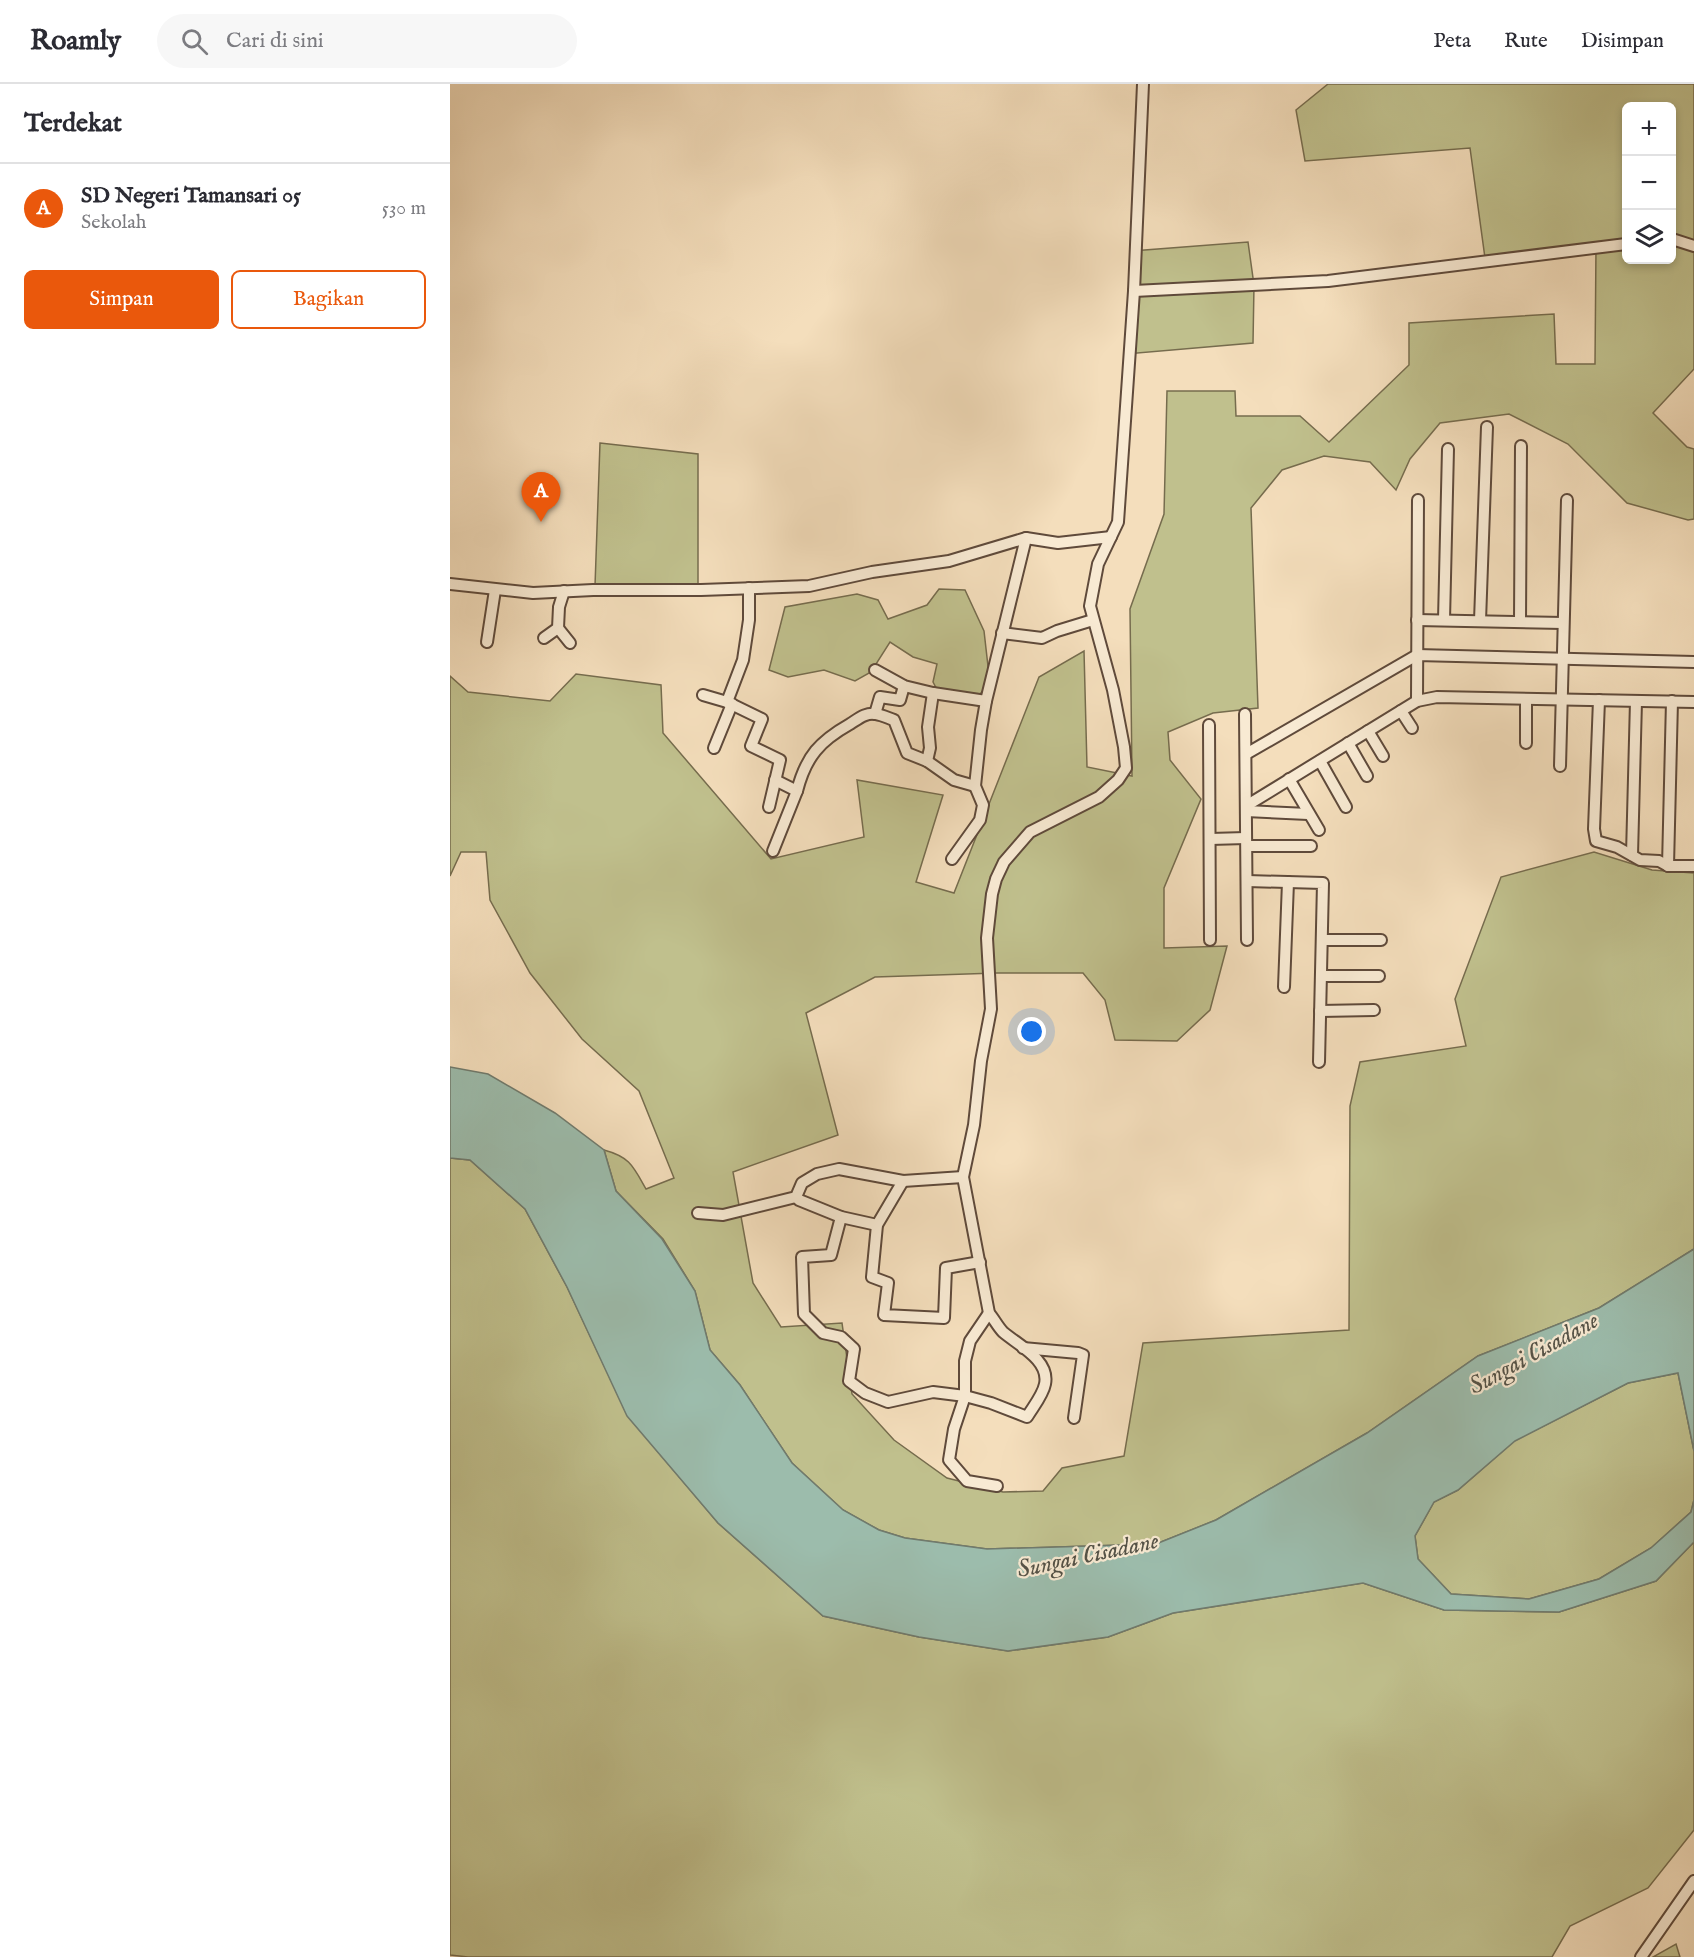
<!DOCTYPE html>
<html lang="id">
<meta charset="utf-8">
<style>
:root{--surface:#fff;--page:#f7f7f7;--text:#2b2b33;--muted:#7c7c81;--line:#e1e1e2;--accent:#ea580c}
body{margin:0;font-family:"IM FELL English",serif;background:var(--page);color:var(--text)}
.controls{position:absolute;right:18px;top:18px;display:grid;overflow:hidden;border-radius:9px;box-shadow:0 3px 9px #0003}
.controls button{width:54px;height:54px;display:grid;place-items:center;padding:0;border:0;border-bottom:2px solid var(--line);background:var(--surface);color:var(--text);font:30px sans-serif}
.you{position:absolute;left:582px;top:948px;width:21px;height:21px;margin:-15px;border:4px solid #fff;border-radius:50%;background:#1a73e8;box-shadow:0 0 0 9px #1a73e833}
.badge{display:grid;place-items:center;width:39px;height:39px;border-radius:50%;background:var(--accent);color:#fff;font-size:20px;font-weight:700}
.pin{position:absolute;translate:-50% -50px;filter:drop-shadow(0 2px 3px #0008)}
.pin::after{content:'';position:absolute;top:32px;width:21px;height:18px;background:inherit;clip-path:polygon(0 0,100% 0,50% 100%)}
.list{margin:0;padding:0;list-style:none}
h2{display:flex;justify-content:space-between;align-items:center;height:78px;margin:0;padding:0 24px;font-size:26px}
h2 small{font-size:20px;font-weight:400;color:var(--muted)}
.list li{display:grid;grid-template-columns:39px 1fr auto;gap:18px;align-items:center;box-sizing:border-box;height:90px;padding:0 24px;border-top:2px solid var(--line)}
.list b{display:block;font-size:22px;white-space:nowrap}
.list p{margin:0;font-size:20px;white-space:nowrap;color:var(--muted)}
.list em{font-size:20px;font-style:normal;color:var(--muted)}
.actions{display:flex;gap:12px;padding:18px 24px}
.actions a{flex:1;padding:14px 0;border:2px solid var(--accent);border-radius:9px;text-align:center;font-size:21px;color:var(--accent)}
.actions .main{background:var(--accent);color:#fff}
.icon{flex:none;width:33px;height:33px;fill:none;stroke:currentColor;stroke-width:2;stroke-linecap:round;stroke-linejoin:round}
.map{position:relative;flex:none;width:1244px;height:1873px;overflow:hidden}
header{display:flex;align-items:center;gap:36px;box-sizing:border-box;height:84px;padding:0 30px;background:var(--surface);border-bottom:2px solid var(--line)}
header strong{font-size:28px}
nav{display:flex;gap:33px;margin-inline-start:auto;font-size:21px}
.search{width:420px;height:54px;background:var(--page);display:flex;align-items:center;gap:15px;box-sizing:border-box;padding:0 21px;border-radius:33px;color:var(--muted);font-size:22px}
main{display:flex}
aside{flex:1;background:var(--surface)}
.map>svg:first-child{display:block}
</style>
<header>
<strong>Roamly</strong>
<div class="search"><svg class="icon" aria-label="search" viewBox="0 0 24 24"><circle cx="10" cy="10" r="6"/><path d="M15 15l6 6"/></svg>Cari di sini</div>
<nav><a>Peta</a><a>Rute</a><a>Disimpan</a></nav>
</header>
<main>
<aside>
<h2>Terdekat<small></small></h2>
<ul class="list">
<li><span class="badge">A</span><div><b>SD Negeri Tamansari 05</b><p>Sekolah</p></div><em>530 m</em></li>
</ul>
<div class="actions"><a class="main">Simpan</a><a>Bagikan</a></div>
</aside>
<div class="map">
<svg width="1244" height="1873" viewBox="0 0 1244 1873">
<rect width="100%" height="100%" fill="#f4debc"/>
<filter id="stains"><feTurbulence type="fractalNoise" baseFrequency=".00333" numOctaves="4"/><feColorMatrix values="0 0 0 0 .2 0 0 0 0 .09 0 0 0 0 .02 0 0 0 .5 -.17"/></filter>
<radialGradient id="worn" r=".72"><stop offset=".6" stop-color="#630" stop-opacity="0"/><stop offset="1" stop-color="#630" stop-opacity=".3"/></radialGradient>
<g fill="#c0c08d" stroke="#766c4e" stroke-width="1.5" fill-rule="evenodd">
<path d="M878,0H1244V285L1203,329L1237,363L1244,365V435L1238,436L1177,419L1118,360L1059,330L990,339L960,375L946,406L920,378L874,372L832,386L801,424L808,624L763,629L718,648L720,676L751,715L714,804V864L777,862L760,926L727,957L665,956L655,916L633,889H547L425,893L356,929L388,1051L283,1088L303,1199L331,1243L392,1239L402,1310L444,1356L497,1394L553,1408L593,1407L612,1384L674,1372L693,1259L899,1246L900,1022L910,978L1016,962L1005,915L1051,793L1144,768L1202,786L1244,789V1165L1149,1224L1028,1272L917,1349L766,1436L706,1460L537,1465L455,1454L429,1446L393,1426L342,1379L290,1301L260,1266L245,1207L213,1155L166,1107L154,1066C180,1073 183,1082 196,1105L224,1094L189,1007L132,955L80,889L40,816L36,768H11L0,792V592L18,608L100,617L126,590L211,601L213,649L321,775L414,753L407,696L493,711L466,798L504,809L589,593L634,567L637,683L682,692L680,525L714,430L717,307H785L786,332H850L879,358L959,281V239L1104,230L1106,280H1145L1146,163L1035,174L1020,64L855,77L846,26ZM1176,22H1222V176H1176Z"/>
<polygon points="798,158 804,201 803,259 676,270 682,167"/>
<polygon points="150,359 248,370 248,507 145,502"/>
<polygon points="489,505 515,506 534,547 540,600 523,617 491,613 483,598 487,580 463,573 440,558 421,588 405,597 374,586 338,593 319,586 335,523 407,510 428,516 438,535 477,521"/>
<polygon points="0,1074 20,1076 75,1125 117,1203 178,1332 268,1439 373,1532 469,1553 558,1567 658,1553 723,1529 913,1499 994,1526 1109,1528 1206,1497 1244,1458 1244,1746 1198,1804 1120,1842 1102,1873 18,1873 0,1871"/>
<polygon points="1228,1289 1244,1367 1244,1416 1241,1428 1201,1464 1149,1495 1079,1515 1001,1510 968,1475 965,1452 984,1418 1008,1406 1064,1357 1178,1299"/>
<polygon points="1226,1860 1230,1873 1203,1873"/>
</g>
<polygon fill="#9cbcac" stroke="#707b6e" stroke-width="1.5" points="0,983 38,990 105,1029 154,1066 166,1107 212,1155 245,1207 260,1266 290,1301 342,1379 393,1426 429,1446 455,1454 537,1465 706,1460 766,1436 917,1349 1028,1272 1149,1224 1244,1165 1244,1367 1228,1289 1178,1299 1065,1357 1008,1406 984,1418 965,1452 968,1475 1001,1510 1079,1515 1149,1495 1201,1464 1241,1428 1244,1416 1244,1458 1206,1497 1109,1528 994,1526 913,1499 723,1529 658,1553 558,1567 469,1553 373,1532 268,1439 177,1332 117,1203 75,1125 20,1076 0,1074"/>
<g fill="none" stroke-linecap="round" stroke-linejoin="round">
<defs>
<g id="minor">
<polyline points="1222,155 1244,162"/>
<polyline points="684,207 878,197 1176,160"/>
<polyline points="0,500 83,509 143,506 251,506 359,502 422,488 499,477 576,454 608,459 661,453"/>
<polyline points="967,536 1113,539"/>
<polyline points="994,536 998,365"/>
<polyline points="1030,537 1037,343"/>
<polyline points="1070,538 1071,362"/>
<polyline points="108,544 120,559"/>
<polyline points="552,549 592,554 607,547 643,536"/>
<polyline points="94,554 108,544 109,523 114,507"/>
<polyline points="37,558 45,506"/>
<polyline points="425,586 454,602 483,609 536,617"/>
<polyline points="253,611 277,618 312,635 301,662 330,676 319,723"/>
<polyline points="1149,616 1144,745 1146,757 1167,763 1190,776 1209,777 1218,782 1244,782"/>
<polyline points="967,617 968,416"/>
<polyline points="277,618 293,576 299,536 299,504"/>
<polyline points="951,627 962,644"/>
<polyline points="425,630 430,613 450,616 454,602"/>
<polyline points="795,630 797,856"/>
<polyline points="759,641 760,856"/>
<polyline points="918,647 933,672"/>
<polyline points="898,659 917,692"/>
<polyline points="1076,659 1076,615"/>
<polyline points="264,664 282,620"/>
<polyline points="796,670 967,571 1244,578"/>
<polyline points="477,677 480,664 478,643 483,609"/>
<polyline points="870,677 896,723"/>
<polyline points="1110,682 1117,416"/>
<polyline points="839,695 869,746"/>
<path d="M347,707C356,672 370,657 400,640C408,635 416,628 426,630C432,631 438,634 444,636L457,669L477,677L504,696L525,702"/>
<polyline points="796,722 967,617 987,613 1244,618"/>
<polyline points="796,727 858,730"/>
<polyline points="760,755 796,754"/>
<polyline points="797,762 861,762"/>
<polyline points="323,767 347,707 325,696"/>
<polyline points="1182,771 1186,617"/>
<polyline points="502,775 530,736 533,721 525,702 531,646 536,617 576,454"/>
<polyline points="1218,782 1222,617"/>
<polyline points="797,797 873,799 869,978"/>
<polyline points="872,856 931,856"/>
<polyline points="871,892 929,892"/>
<polyline points="834,903 838,798"/>
<polyline points="870,927 924,926"/>
<polyline points="453,1097 427,1141 422,1193 438,1199 434,1231 494,1234 496,1184 530,1178"/>
<polyline points="346,1113 349,1116 391,1133 427,1141"/>
<polyline points="248,1129 273,1131 346,1113 352,1099 367,1090 389,1085 453,1097 513,1093"/>
<path d="M391,1133L381,1171L352,1173L354,1230L373,1249L391,1253L404,1265L399,1297L415,1309L438,1318L483,1308L515,1312L541,1319L577,1333C583,1323 593,1311 595,1300C600,1276 568,1261 553,1248C548,1243 544,1235 539,1229L513,1093L524,1041L531,977L541,925L537,854L542,810L546,795L554,778L580,748L649,713L668,696L676,684L674,663L663,606L640,522L648,480L668,438L684,207L693,0"/>
<polyline points="539,1229 520,1257 515,1277 515,1312 504,1345 499,1376 517,1397 547,1402"/>
<polyline points="573,1264 628,1269 633,1271 624,1334"/>
<polyline points="1191,1873 1244,1797"/>
</g>
</defs>
<use href="#minor" stroke="#5f4a3b" stroke-width="14"/>
<use href="#minor" stroke="#f8ead3" stroke-width="10"/>
</g>
<g text-anchor="middle" dominant-baseline="central" stroke-width="4.5" stroke-linejoin="round" paint-order="stroke">
<g font-size="24" font-style="italic" fill="#545247" stroke="#f8ead3">
<text transform="translate(1084 1270) rotate(-29)">Sungai Cisadane</text>
<text transform="translate(638 1472) rotate(-12)">Sungai Cisadane</text>
</g>
</g>
<rect width="100%" height="100%" filter="url(#stains)"/>
<rect width="100%" height="100%" fill="url(#worn)"/>
</svg>
<div class="controls">
<button>+</button>
<button>−</button>
<button><svg class="icon" aria-label="layers" viewBox="0 0 24 24"><path d="M12 4l9 5-9 5-9-5zM3 14l9 5 9-5"/></svg></button>
</div>
<div class="you"></div>
<div class="pin badge" style="left:91px;top:438px">A</div>
</div>
</main>
